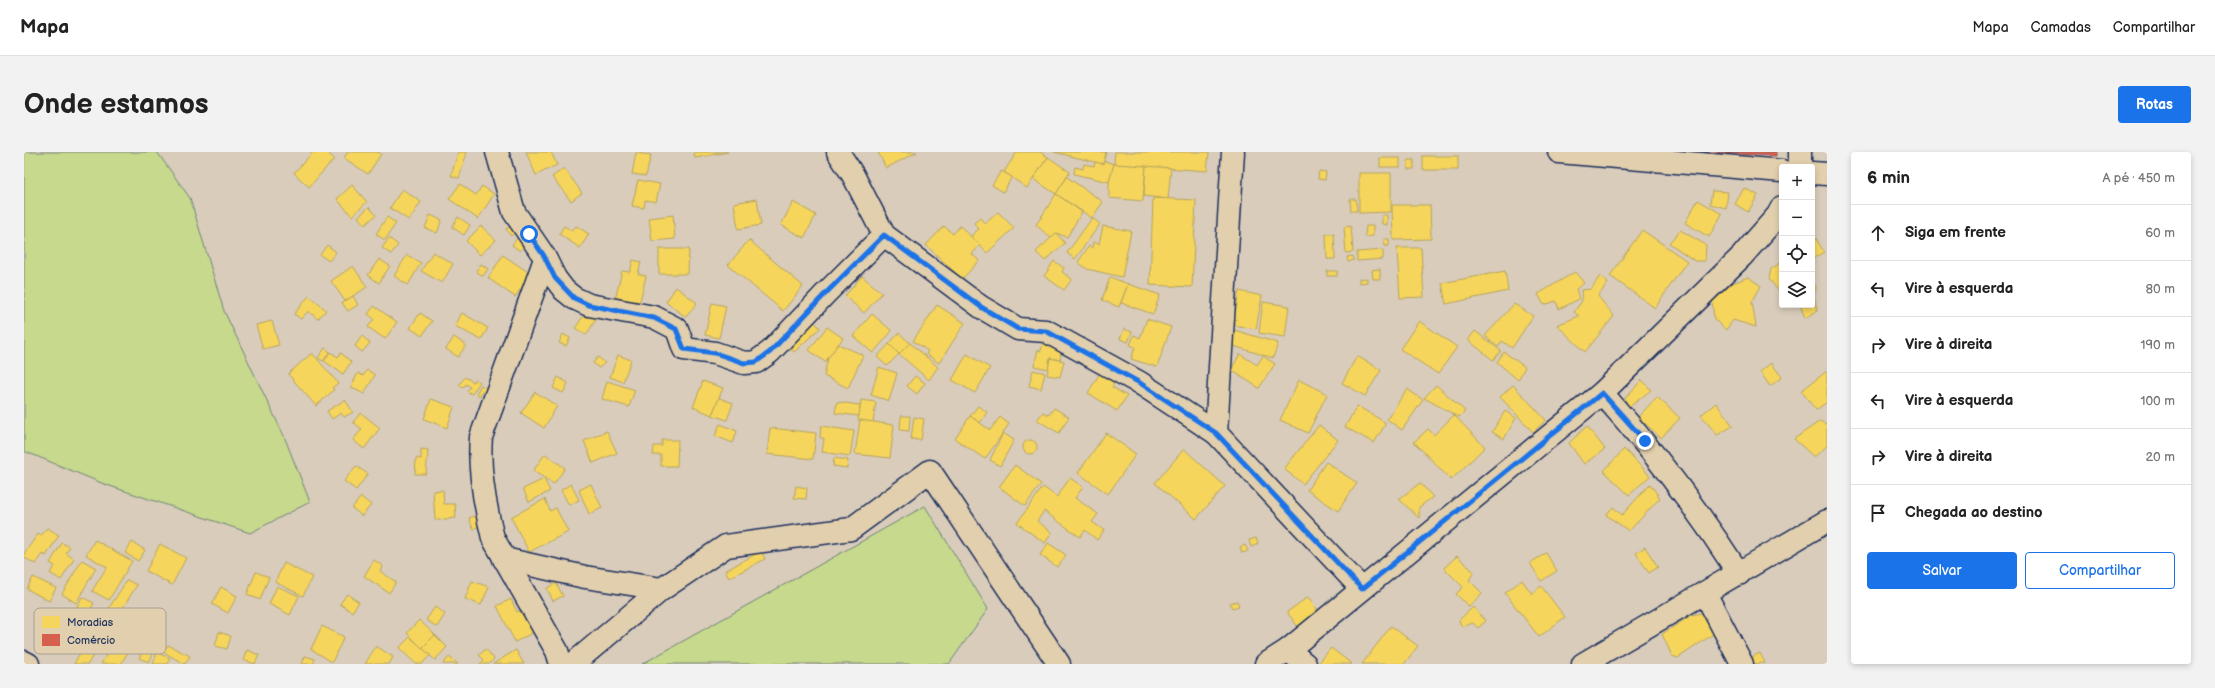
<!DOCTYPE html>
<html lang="pt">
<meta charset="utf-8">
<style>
:root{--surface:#fff;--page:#f2f2f2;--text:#222;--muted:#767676;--line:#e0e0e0;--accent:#1a73e8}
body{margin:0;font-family:"Balsamiq Sans",sans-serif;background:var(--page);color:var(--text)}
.controls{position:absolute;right:12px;top:12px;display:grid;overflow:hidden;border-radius:4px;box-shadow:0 2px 6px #0003}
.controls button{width:36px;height:36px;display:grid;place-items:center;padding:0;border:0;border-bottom:1px solid var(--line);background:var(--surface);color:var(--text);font:20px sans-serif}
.stop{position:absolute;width:12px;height:12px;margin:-9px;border:3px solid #1a73e8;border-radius:50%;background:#fff}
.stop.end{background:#1a73e8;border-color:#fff;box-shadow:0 1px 4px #0008}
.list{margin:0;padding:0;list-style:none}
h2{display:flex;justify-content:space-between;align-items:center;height:52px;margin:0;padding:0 16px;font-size:17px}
h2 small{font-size:13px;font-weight:400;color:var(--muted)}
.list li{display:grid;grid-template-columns:26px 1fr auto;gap:12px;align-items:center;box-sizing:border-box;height:56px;padding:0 16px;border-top:1px solid var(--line)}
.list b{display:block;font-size:15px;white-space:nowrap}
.list em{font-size:13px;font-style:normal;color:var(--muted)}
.actions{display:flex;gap:8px;padding:12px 16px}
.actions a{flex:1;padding:9px 0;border:1px solid var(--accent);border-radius:4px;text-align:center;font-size:14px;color:var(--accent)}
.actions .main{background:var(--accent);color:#fff}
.icon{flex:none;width:22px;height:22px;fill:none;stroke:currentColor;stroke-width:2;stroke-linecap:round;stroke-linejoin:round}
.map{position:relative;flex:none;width:1803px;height:512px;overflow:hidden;border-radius:4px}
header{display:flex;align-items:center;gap:24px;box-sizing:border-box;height:56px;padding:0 20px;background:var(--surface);border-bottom:1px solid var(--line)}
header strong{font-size:19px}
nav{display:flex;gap:22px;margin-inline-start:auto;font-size:14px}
.intro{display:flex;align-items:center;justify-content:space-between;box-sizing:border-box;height:96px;padding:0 24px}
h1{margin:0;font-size:28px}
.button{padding:10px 18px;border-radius:4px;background:var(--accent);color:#fff;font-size:14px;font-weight:700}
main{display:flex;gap:24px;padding:0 24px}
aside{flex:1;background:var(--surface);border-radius:4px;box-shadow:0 2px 6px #0003}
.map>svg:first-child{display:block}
</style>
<header>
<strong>Mapa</strong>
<nav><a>Mapa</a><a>Camadas</a><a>Compartilhar</a></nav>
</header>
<div class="intro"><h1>Onde estamos</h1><a class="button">Rotas</a></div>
<main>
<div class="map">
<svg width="1803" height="512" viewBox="0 0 1803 512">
<rect width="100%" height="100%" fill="#d9ccbb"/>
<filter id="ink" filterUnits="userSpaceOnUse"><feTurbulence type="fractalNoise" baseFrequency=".025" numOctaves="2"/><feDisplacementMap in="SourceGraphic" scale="8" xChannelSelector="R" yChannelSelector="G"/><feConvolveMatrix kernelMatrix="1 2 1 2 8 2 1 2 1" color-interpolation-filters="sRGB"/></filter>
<g filter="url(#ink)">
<g fill="#c6d98d" stroke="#708476">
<polygon points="0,0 133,0 166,46 200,159 260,284 286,350 226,381 80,332 0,299"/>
<polygon points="901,354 964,457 925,512 618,512"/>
</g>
<g fill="#f6d55c" stroke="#b4a35d">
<polygon points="289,0 303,0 310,7 285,35 270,21"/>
<polygon points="324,0 354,0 357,2 344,22 320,6"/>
<polygon points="434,0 443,0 435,26 427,24"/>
<polygon points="502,0 527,0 533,13 512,23"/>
<polygon points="670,0 704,0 671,6"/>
<polygon points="854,0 893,0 862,16"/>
<polygon points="993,0 1016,0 1024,5 1003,36 980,20"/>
<polygon points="1030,0 1082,0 1079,12"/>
<polygon points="1091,0 1185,0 1183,19 1090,12"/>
<polygon points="612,1 627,3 622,24 608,22"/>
<rect x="1399" y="4" width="35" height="14"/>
<polygon points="1024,5 1046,20 1032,42 1009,27"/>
<rect x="1356" y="6" width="20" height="9"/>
<rect x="1384" y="8" width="6" height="9"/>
<polygon points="1080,9 1090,12 1085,30 1050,22 1051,15 1059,17 1060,12 1070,14 1071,10 1079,12"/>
<polygon points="1090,12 1122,14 1119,49 1085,46 1085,30"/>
<polygon points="1122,14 1147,16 1144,47 1120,44"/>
<polygon points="540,16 558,41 547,49 528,25"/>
<polygon points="977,19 988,25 979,40 968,33"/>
<polygon points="1295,19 1302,20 1301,28 1294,27"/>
<polygon points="1335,21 1367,21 1367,60 1335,61"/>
<polygon points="1043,25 1079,50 1068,66 1032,42"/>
<polygon points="614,28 636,32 632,50 621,48 620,56 608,54"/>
<polygon points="436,32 452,43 458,34 470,42 454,67 425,47"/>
<polygon points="328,33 343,50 328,64 313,47"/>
<polygon points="1720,36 1734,43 1724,60 1711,52"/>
<polygon points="378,37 397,50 385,68 366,56"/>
<polygon points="1688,39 1704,40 1702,56 1686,52"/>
<polygon points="1032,42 1058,60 1043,85 1032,81 1027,86 1012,73"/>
<polygon points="1129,46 1172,48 1168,135 1126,133"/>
<polygon points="733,47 737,73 714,77 710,51"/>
<polygon points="1326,47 1332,47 1333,59 1327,59"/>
<polygon points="1674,48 1698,62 1685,85 1661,71"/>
<polygon points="769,50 792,63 780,86 757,73"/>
<polygon points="1368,53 1406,53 1407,87 1369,88"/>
<polygon points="345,55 352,63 341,73 334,65"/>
<polygon points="974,60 990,76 963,101 947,84 955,77 950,71 956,66 961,72"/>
<polygon points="406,63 418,68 413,81 401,76"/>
<polygon points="649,63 651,87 628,89 625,66"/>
<polygon points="1358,63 1363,63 1363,73 1358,72"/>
<polygon points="363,65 372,71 361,88 352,82"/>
<polygon points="434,65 446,73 440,83 428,75"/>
<polygon points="1068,66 1076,72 1051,107 1043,101"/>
<polygon points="489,73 494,79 487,84 482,77"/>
<polygon points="457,74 472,88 456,103 442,89"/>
<polygon points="540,74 548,79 552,74 565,82 556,96 535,82"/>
<polygon points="920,74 929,82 936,74 956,93 948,102 955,109 938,127 902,93"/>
<polygon points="1079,74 1107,79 1098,125 1063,117 1054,110 1065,94 1068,96 1069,90 1075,92"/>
<polygon points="1327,74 1329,100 1322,101 1320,75"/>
<polygon points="1342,74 1349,74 1349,84 1341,85"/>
<polygon points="1618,78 1663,109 1631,156 1586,124"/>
<polygon points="1656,78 1682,93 1681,109 1671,109 1645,91"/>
<polygon points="1788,80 1800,100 1788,107"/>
<polygon points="1032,81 1041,91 1021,109 1012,100"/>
<polygon points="1302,82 1310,82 1311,107 1303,107"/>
<polygon points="494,85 502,91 496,99 488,93"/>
<polygon points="365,86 374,93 367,102 358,96"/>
<polygon points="1360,87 1365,87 1365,94 1361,94"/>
<polygon points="725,88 779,134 759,159 704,113"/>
<polygon points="303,93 312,100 305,109 296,103"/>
<polygon points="1373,96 1397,96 1400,145 1376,146"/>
<polygon points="635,97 665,97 664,122 635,122"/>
<polygon points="1359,98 1359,107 1333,109 1333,100"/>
<polygon points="409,100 429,112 418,131 397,119"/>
<polygon points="383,103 397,111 384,133 370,124"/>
<polygon points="479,103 507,122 491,145 464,126"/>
<polygon points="1329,104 1330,108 1324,110 1323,105"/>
<polygon points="355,107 366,114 355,131 344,123"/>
<polygon points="609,108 617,110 614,122 622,124 615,153 591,148 598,119 606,120"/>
<polygon points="1030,109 1040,116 1038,120 1048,127 1040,138 1020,124"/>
<polygon points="1758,110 1758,143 1745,127 1747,117"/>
<polygon points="457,112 464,117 459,124 452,119"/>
<polygon points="329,114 343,135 321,149 307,129"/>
<polygon points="1356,117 1356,127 1349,127 1348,118"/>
<rect x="1303" y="119" width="10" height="5"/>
<polygon points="1481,119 1484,139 1422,152 1418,131"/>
<polygon points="1551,120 1560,131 1552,137 1555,147 1535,157 1532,149 1520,153 1514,142"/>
<polygon points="838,124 858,141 840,161 821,144"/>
<polygon points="1576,124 1584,131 1574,144 1590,164 1561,200 1533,173 1555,164 1550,160 1558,149 1557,138 1567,137"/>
<polygon points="1086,125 1104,132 1095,155 1078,148"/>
<polygon points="1724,125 1737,134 1728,150 1732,175 1709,168 1702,178 1690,167 1688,148 1709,131"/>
<polygon points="1343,126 1343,130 1335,131 1335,127"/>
<polygon points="1788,129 1792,135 1790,144 1793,159 1781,166 1776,153 1788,153"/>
<polygon points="1104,132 1136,143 1129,162 1097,151"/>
<polygon points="652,135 673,151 662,165 642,150"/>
<polygon points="1215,139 1238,144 1232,177 1209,173"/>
<polygon points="285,144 302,158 294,167 284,159 277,167 270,162"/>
<polygon points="329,144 334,153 324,159 318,151"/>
<polygon points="1239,150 1265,154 1261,185 1235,181"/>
<polygon points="688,151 702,154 695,186 681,183"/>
<polygon points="1490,152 1509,164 1488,196 1478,189 1474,195 1461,184"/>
<polygon points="913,153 941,171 915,211 902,202 904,199 889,189"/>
<polygon points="350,154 373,170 361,187 344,175 350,167 344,162"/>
<polygon points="563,159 573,166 562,183 551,176"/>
<polygon points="396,161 408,169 398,184 386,176"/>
<polygon points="438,161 464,176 457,188 431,174"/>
<polygon points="848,162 868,179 849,201 829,184"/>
<polygon points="787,166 796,176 770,200 761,190"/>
<polygon points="1123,167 1147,175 1133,215 1107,207 1111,195 1106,193 1110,183 1116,186"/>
<polygon points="248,169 255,193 239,197 232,173"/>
<polygon points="1395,169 1433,195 1414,222 1376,197"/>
<polygon points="803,175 819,186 801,210 785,198"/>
<polygon points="1100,177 1108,180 1104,190 1096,187"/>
<polygon points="1210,178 1254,191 1249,206 1206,193"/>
<polygon points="1451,179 1477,199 1469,208 1444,188"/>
<polygon points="875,181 886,191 875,202 865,192"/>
<polygon points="539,182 546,186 542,194 535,191"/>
<polygon points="338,184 346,191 338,200 331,194"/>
<polygon points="430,185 442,193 434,205 422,197"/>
<polygon points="1019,189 1038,193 1036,208 1026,206 1024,217 1010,214 1014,198 1017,199"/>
<polygon points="886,191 914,215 905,228 875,202"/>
<polygon points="814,192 839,203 824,236 800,224 804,206"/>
<polygon points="865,192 875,202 863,214 853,205"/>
<polygon points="301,196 306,200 299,209 294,206"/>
<polygon points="306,200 314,205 317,201 327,210 319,222 300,209"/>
<polygon points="1480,200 1501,215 1494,228 1473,210"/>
<polygon points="288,201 314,231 308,236 310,238 292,254 264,222"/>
<polygon points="943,202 966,216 951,241 928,228"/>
<polygon points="1216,202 1233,213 1239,204 1251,212 1235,236 1207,218"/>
<polygon points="594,203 607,208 599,230 586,225"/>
<polygon points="1333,204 1357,218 1341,244 1318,231"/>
<polygon points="574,205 581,211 575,216 569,211"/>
<polygon points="1026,206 1040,209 1036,225 1023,223"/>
<polygon points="1747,211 1758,225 1746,234 1736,220"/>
<polygon points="855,215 873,221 865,249 847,243"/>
<polygon points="343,218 351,223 340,242 327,235 334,221 339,224"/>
<polygon points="1009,218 1021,221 1017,237 1005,234"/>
<polygon points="1077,219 1092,228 1088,235 1103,244 1093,259 1064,241"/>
<polygon points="1803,219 1803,250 1792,258 1777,239"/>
<polygon points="891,224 901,231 893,242 883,234"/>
<polygon points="441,225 449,230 451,227 456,230 448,242 443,239 446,235 442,232 439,236 435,233"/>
<polygon points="534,225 544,231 539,241 529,236"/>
<polygon points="1275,228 1303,242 1284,281 1256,268"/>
<polygon points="1618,228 1627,238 1604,256 1601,246"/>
<polygon points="583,229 611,238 605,255 578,247"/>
<polygon points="679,229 699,236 688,263 669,255"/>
<polygon points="457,233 464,237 462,241 458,239 456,244 452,242"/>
<polygon points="1412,233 1441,259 1435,265 1400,246"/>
<polygon points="1489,233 1522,268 1509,280 1476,245"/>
<polygon points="1383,237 1399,248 1378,278 1363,267"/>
<polygon points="511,240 533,254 520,276 497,261"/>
<polygon points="1633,245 1656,266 1637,286 1614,265"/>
<polygon points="695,246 709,251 703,268 688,263"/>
<polygon points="407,247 430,255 423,276 400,267"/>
<polygon points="321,248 329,260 320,265 317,261 308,267 303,259"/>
<polygon points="837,248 852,250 849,270 834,268"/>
<polygon points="813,250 836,253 835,264 811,261"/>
<polygon points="1692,251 1709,274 1693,283 1677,263"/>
<polygon points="954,254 963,260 956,271 946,264"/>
<polygon points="1333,254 1362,271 1350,291 1321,275"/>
<polygon points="1030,256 1045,265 1035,281 1013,268 1019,260 1025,263"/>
<polygon points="1481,259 1492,266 1480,287 1468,280"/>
<polygon points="337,261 356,276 340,297 329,288 338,277 329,270"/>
<polygon points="1430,263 1461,295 1427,328 1390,290 1404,277 1410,283"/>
<polygon points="877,264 886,264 885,279 876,278"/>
<polygon points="946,264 966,278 976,265 985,272 961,307 931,287"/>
<polygon points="890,265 900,267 897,288 887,287"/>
<polygon points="836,268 870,273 866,306 831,302"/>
<polygon points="1796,269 1801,272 1803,270 1803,294 1790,305 1770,287"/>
<polygon points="696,272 713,279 709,291 691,284"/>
<polygon points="1295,273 1314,288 1279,332 1260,317"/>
<polygon points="797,274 830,279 826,304 798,300 800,286 796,286"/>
<polygon points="1563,274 1581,297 1560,312 1545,291"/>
<polygon points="746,276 792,281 789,307 743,302"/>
<polygon points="583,279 593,301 569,311 560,289"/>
<polygon points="979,281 990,288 976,314 966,308"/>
<polygon points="1082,281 1112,302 1084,342 1054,321"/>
<circle cx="1006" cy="295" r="7"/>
<polygon points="638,288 654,288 653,314 637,314 637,303 629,303 630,294 638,294"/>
<polygon points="397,297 404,298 402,322 391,322 392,306 397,307"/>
<polygon points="1160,297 1201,334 1172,367 1131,331"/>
<polygon points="1600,297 1626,324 1605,343 1580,319"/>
<polygon points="521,302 541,316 530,332 509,319"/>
<polygon points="810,306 824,308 823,316 809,314"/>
<polygon points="1302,310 1333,331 1314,359 1283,338"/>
<polygon points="991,313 1017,332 1001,354 975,335"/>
<polygon points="332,314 344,322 332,338 320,329"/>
<polygon points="1046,326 1059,335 1051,346 1074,362 1068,370 1080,378 1073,388 1061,378 1056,385 1020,359 1013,369 1028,380 1021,391 993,371 1019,335 1033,345"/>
<polygon points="520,327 526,339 505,350 499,337"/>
<polygon points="1396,331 1409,345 1395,355 1395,366 1375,347"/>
<polygon points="547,332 555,348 545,353 537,338"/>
<polygon points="567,332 578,356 565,362 555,338"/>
<polygon points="1626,332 1636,346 1605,379 1582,363 1589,355 1598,363"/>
<polygon points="772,334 783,336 782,347 770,346"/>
<polygon points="419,338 420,352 431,352 432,366 411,368 409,339"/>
<polygon points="337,345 347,353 338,364 328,356"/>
<polygon points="521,347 526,359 532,356 544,380 505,400 487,365"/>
<polygon points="455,362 459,373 449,377 445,366"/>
<polygon points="23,376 35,383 22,404 18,402 11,412 0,405 0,402 14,382 17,384"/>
<polygon points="1232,386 1234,392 1227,395 1225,388"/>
<polygon points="71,388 108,409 85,448 68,439 83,415 62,403"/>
<polygon points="108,390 121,398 114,409 101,401"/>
<polygon points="38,391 46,395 42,401 50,407 37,428 26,421 31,414 26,411"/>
<polygon points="1024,391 1042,403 1033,415 1016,403"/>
<polygon points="136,392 162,406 148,433 122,419"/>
<polygon points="1221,393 1224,399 1218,401 1216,395"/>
<polygon points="1621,395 1634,415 1625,421 1612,401"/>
<polygon points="737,399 741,407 705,426 701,419"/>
<polygon points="1522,401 1533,419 1517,429 1506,411"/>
<polygon points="1433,404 1450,420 1445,428 1458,441 1445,455 1432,442 1439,435 1420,416"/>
<polygon points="58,408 72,416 52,451 38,442"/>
<polygon points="350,408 359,414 356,419 372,430 365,441 340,424"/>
<polygon points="260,411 288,425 279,444 251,430"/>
<polygon points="232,420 245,425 236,448 223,442"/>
<polygon points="9,425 32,436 25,449 3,437"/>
<polygon points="103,428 113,433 95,462 85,456"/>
<polygon points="1498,428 1508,442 1517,434 1541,465 1515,485 1481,441"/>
<polygon points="448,429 465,435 457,453 441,447"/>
<polygon points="532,431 539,444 529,449 523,436"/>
<polygon points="253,434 275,444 266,463 245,452"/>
<polygon points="197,435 213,444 204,461 188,452"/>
<polygon points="323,442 335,450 328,460 316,452"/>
<polygon points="58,445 70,451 62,466 50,460"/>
<polygon points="1284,445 1295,460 1274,475 1263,460"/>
<polygon points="487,447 493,460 502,456 510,480 491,490 473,454"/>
<polygon points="1213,449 1215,454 1208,456 1206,451"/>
<polygon points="411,455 421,462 413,475 402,468"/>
<polygon points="1449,455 1462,469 1454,476 1449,471 1438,475 1435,468"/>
<polygon points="1678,461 1691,481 1654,506 1648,504 1638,482 1668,463"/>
<polygon points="94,468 115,481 97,512 77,512 94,483 88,480"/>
<polygon points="395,468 411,483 398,496 383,481"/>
<polygon points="71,472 83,478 64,512 50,512"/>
<polygon points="298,474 320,485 308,510 287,497"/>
<polygon points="1367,474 1394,494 1380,512 1338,512"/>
<polygon points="195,480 207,484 203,497 191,494"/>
<polygon points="411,483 423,495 411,508 398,496"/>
<polygon points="386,485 406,503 398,512 392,512 375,496"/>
<polygon points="144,493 166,504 161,512 139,500"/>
<polygon points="352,494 369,505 365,512 341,512"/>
<polygon points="120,496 130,500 125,510 115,506"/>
<polygon points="1307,496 1328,512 1294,512"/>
<polygon points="462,497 470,507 465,512 456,512 460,508 455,503"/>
<polygon points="223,498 235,503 231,512 219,508"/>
<polygon points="492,498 500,512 469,512"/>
<polygon points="133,501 146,506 143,512 129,512"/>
<polygon points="1736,501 1741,511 1726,512 1724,507"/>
<polygon points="281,504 291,507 289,512 278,512"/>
<polygon points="425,505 434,512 419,512"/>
</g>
<polygon fill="#d6604d" stroke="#9e5152" points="1679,0 1752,0 1752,4"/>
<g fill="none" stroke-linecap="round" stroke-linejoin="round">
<defs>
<g id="minor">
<polyline points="473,0 490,60 520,104 531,126 540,138 550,146 565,153 630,165 653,177 660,197 691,201 720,211 732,210 746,200 803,140 860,83"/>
<polyline points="814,0 829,23 860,83 957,155 994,177 1022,179 1116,231 1192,281"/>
<polyline points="1209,0 1192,281 1338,437"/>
<polyline points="1535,0 1758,19"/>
<polyline points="1776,0 1776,15"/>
<polyline points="1788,21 1803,22"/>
<path d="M521,107L457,285C454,318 461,354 469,386L533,499L537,512"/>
<path d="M1578,241C1629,298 1674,358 1715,422"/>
<polyline points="480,407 561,425 638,437"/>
<polyline points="1681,441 1718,512"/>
<polyline points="1264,498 1281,512"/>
<polyline points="0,510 4,512"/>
<polyline points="549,512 638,437 702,394 827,377 906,319 1035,512"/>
<polyline points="1242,512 1264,498 1578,241 1718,104 1754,63 1758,55"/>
<polyline points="1559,512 1803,369"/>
</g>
</defs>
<use href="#minor" stroke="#1b2f5e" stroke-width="25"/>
<use href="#minor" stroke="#e2cfad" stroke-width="22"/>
</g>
</g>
<g fill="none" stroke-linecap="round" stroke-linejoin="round" filter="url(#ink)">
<polyline stroke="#1a73e8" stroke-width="5" points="505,82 520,104 531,126 550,146 565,153 630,166 652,177 660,197 691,201 720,211 732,210 746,200 803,140 860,83 957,155 994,177 1022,179 1116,231 1192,281 1338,437 1578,241 1621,289"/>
</g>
<rect x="10" y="456" width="132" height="46" rx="6" fill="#e2cfad" stroke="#a69f95" stroke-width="1"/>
<rect x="18" y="464" width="18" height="12" fill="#f6d55c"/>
<rect x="18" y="482" width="18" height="12" fill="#d6604d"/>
<g font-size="11" fill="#1b2f5e">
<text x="43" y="474">Moradias</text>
<text x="43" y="492">Comércio</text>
</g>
</svg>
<div class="controls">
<button>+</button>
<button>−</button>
<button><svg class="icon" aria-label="locate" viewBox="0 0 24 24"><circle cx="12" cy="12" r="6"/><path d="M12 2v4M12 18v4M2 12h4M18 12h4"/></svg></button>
<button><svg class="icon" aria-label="layers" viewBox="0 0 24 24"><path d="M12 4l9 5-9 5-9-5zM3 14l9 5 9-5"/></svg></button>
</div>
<div class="stop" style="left:505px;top:82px"></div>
<div class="stop end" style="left:1621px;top:289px"></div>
</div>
<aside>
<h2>6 min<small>A pé · 450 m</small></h2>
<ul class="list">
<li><svg class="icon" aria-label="ahead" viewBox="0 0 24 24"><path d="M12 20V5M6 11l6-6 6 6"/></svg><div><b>Siga em frente</b></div><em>60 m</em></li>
<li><svg class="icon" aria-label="left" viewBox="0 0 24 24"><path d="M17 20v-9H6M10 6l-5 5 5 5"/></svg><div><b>Vire à esquerda</b></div><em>80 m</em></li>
<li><svg class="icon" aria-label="right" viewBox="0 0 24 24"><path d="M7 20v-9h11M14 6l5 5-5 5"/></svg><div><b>Vire à direita</b></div><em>190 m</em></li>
<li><svg class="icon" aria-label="left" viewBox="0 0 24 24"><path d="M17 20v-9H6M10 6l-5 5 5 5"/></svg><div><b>Vire à esquerda</b></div><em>100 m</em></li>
<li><svg class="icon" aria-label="right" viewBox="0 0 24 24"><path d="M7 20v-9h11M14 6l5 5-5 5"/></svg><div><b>Vire à direita</b></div><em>20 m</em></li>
<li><svg class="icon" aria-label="arrive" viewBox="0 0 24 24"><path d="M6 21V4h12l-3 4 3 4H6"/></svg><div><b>Chegada ao destino</b></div></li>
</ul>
<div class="actions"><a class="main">Salvar</a><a>Compartilhar</a></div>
</aside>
</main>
